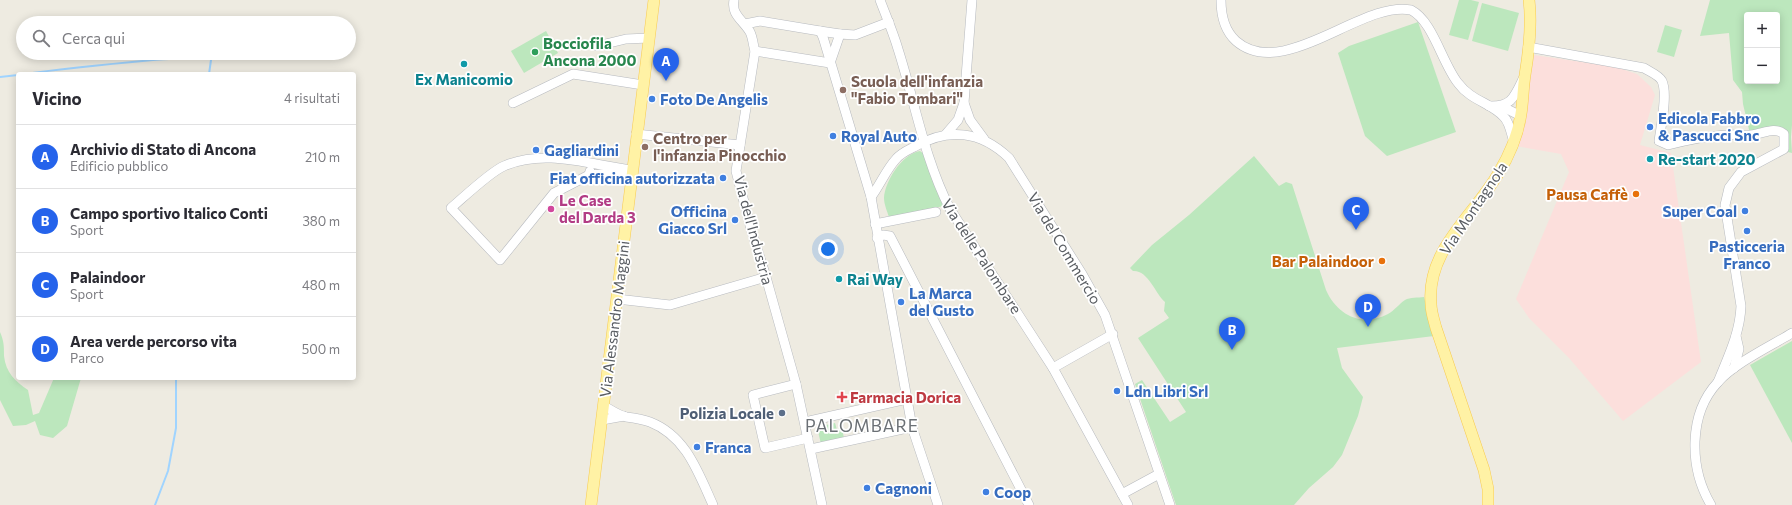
<!DOCTYPE html>
<html lang="it">
<meta charset="utf-8">
<style>
:root{--surface:#fff;--page:#f2f2f3;--text:#2b2b33;--muted:#7c7c81;--line:#e1e1e2;--accent:#2563eb}
body{margin:0;font-family:Commissioner,sans-serif;background:var(--page);color:var(--text)}
.controls{position:absolute;right:12px;top:12px;display:grid;overflow:hidden;border-radius:4px;box-shadow:0 2px 10px #0003}
.controls button{width:36px;height:36px;display:grid;place-items:center;padding:0;border:0;border-bottom:1px solid var(--line);background:var(--surface);color:var(--text);font:20px sans-serif}
.you{position:absolute;left:828px;top:249px;width:14px;height:14px;margin:-10px;border:3px solid #fff;border-radius:50%;background:#1a73e8;box-shadow:0 0 0 6px #1a73e833}
.badge{display:grid;place-items:center;width:26px;height:26px;border-radius:50%;background:var(--accent);color:#fff;font-size:13px;font-weight:700}
.pin{position:absolute;translate:-50% -33px;filter:drop-shadow(0 1px 2px #0008)}
.pin::after{content:'';position:absolute;top:21px;width:14px;height:12px;background:inherit;clip-path:polygon(0 0,100% 0,50% 100%)}
.list{margin:0;padding:0;list-style:none}
h2{display:flex;justify-content:space-between;align-items:center;height:52px;margin:0;padding:0 16px;font-size:17px}
h2 small{font-size:13px;font-weight:400;color:var(--muted)}
.list li{display:grid;grid-template-columns:26px 1fr auto;gap:12px;align-items:center;box-sizing:border-box;height:64px;padding:0 16px;border-top:1px solid var(--line)}
.list b{display:block;font-size:15px;white-space:nowrap}
.list p{margin:0;font-size:13px;white-space:nowrap;color:var(--muted)}
.list em{font-size:13px;font-style:normal;color:var(--muted)}
.icon{flex:none;width:22px;height:22px;fill:none;stroke:currentColor;stroke-width:2;stroke-linecap:round;stroke-linejoin:round}
.map{position:relative;flex:none;width:1792px;height:505px;overflow:hidden}
.search{position:absolute;background:var(--surface);box-shadow:0 2px 10px #0003;left:16px;top:16px;width:340px;height:44px;display:flex;align-items:center;gap:10px;box-sizing:border-box;padding:0 14px;border-radius:22px;color:var(--muted);font-size:15px}
.panel{position:absolute;background:var(--surface);box-shadow:0 2px 10px #0003;left:16px;top:72px;width:340px;height:308px;border-radius:4px}
.map>svg:first-child{display:block}
</style>
<div class="map">
<svg width="1792" height="505" viewBox="0 0 1792 505">
<rect width="100%" height="100%" fill="#eeebe1"/>
<polygon fill="#fcdfdc" points="1534,55 1615,67 1637,74 1651,87 1655,95 1640,145 1671,153 1701,362 1623,421 1569,358 1529,318 1516,299 1569,172 1561,154 1516,146 1522,132"/>
<g fill="#bce7bd" fill-rule="evenodd">
<polygon points="1459,0 1471,0 1479,2 1468,40 1449,35"/>
<path d="M1710,0H1792V125L1791,137L1792,153L1788,152L1789,146L1786,132L1750,134L1743,104L1742,92L1733,80L1729,33L1700,36ZM1747,15H1777V81H1747Z"/>
<polygon points="1482,3 1519,13 1508,51 1472,41"/>
<polygon points="1418,22 1456,132 1387,156 1365,136 1338,53 1349,46"/>
<polygon points="1665,25 1682,30 1674,57 1657,52"/>
<polygon points="546,31 558,53 524,73 511,51"/>
<path d="M920,151L924,154L944,206L889,217C887,211 884,204 884,198C885,181 902,154 920,151Z"/>
<path d="M1254,156L1279,186L1286,182L1292,184L1326,290C1337,315 1362,328 1388,314C1395,310 1399,304 1405,300C1410,297 1418,298 1424,297L1434,336L1337,348L1342,368L1363,397L1358,416L1342,455L1333,467L1309,488L1294,505H1176L1135,384L1142,380L1170,422L1186,412L1138,338L1169,318L1164,311L1165,302C1155,293 1148,270 1133,271L1130,268L1152,245L1189,215Z"/>
<path d="M0,332C4,341 4,346 4,356C6,373 15,381 28,390L33,415L39,413L54,378H81L67,426L53,438L40,435L35,421L26,425L13,426L0,400Z"/>
<polygon points="1792,341 1792,443 1750,365"/>
<polygon points="835,423 837,430 842,429 844,438 821,444 817,427"/>
</g>
<g fill="none" stroke-linecap="round" stroke-linejoin="round">
<g stroke="#a0d4ff" stroke-width="2">
<path d="M25,74C67,68 110,64 153,60C170,58 188,60 204,53"/>
<polyline points="209,74 212,53"/>
<polyline points="0,77 18,75"/>
<polyline points="155,505 168,471 176,428 176,378"/>
</g>
<defs>
<g id="minor">
<path d="M734,0C731,15 743,20 750,32C753,38 753,45 755,51L736,171L751,229L766,277L796,384L822,505"/>
<path d="M880,0C886,16 893,32 898,49C915,102 924,158 950,209L1053,368L1128,505"/>
<path d="M1221,0C1221,15 1225,31 1236,41C1283,82 1362,0 1411,10C1433,21 1442,63 1458,83C1471,101 1492,103 1504,117C1510,123 1511,134 1514,142"/>
<polyline points="745,24 760,21 820,31 823,37 871,197 912,427 938,505"/>
<polyline points="820,31 840,34"/>
<polyline points="597,46 626,39 649,38"/>
<path d="M1528,47L1644,68C1650,72 1659,75 1662,81C1668,94 1661,126 1659,141L1668,145C1687,140 1707,136 1726,135C1735,134 1743,136 1751,135C1763,134 1774,126 1784,134V149L1741,172L1729,188L1725,205L1741,306C1740,333 1728,357 1718,382"/>
<polyline points="755,51 830,63 840,34 855,35 889,22"/>
<polyline points="513,103 573,74 643,85"/>
<polyline points="964,103 970,120 984,139"/>
<path d="M1489,106C1511,107 1514,98 1523,79"/>
<polyline points="1501,106 1521,116"/>
<polyline points="636,134 740,145"/>
<polyline points="946,134 958,120 964,103 972,0"/>
<polyline points="590,171 589,175 603,174 631,178"/>
<path d="M589,175L554,193L500,260L451,208C464,197 490,172 504,166C545,148 590,165 632,170"/>
<path d="M871,197C880,185 886,170 896,159C901,153 908,150 914,147C948,127 981,131 1009,158L1082,274L1105,315L1170,505"/>
<polyline points="875,224 936,212"/>
<polyline points="877,238 883,235 890,236 1029,505"/>
<polyline points="617,299 670,305 766,277"/>
<polyline points="1053,368 1113,334"/>
<polyline points="1734,368 1739,349 1736,336"/>
<polyline points="796,384 753,395 765,448 808,438"/>
<path d="M604,406C611,410 618,415 626,417C634,418 642,419 650,422C686,436 698,472 713,505"/>
<polyline points="602,420 624,416"/>
<polyline points="805,422 907,399"/>
<polyline points="811,449 912,427"/>
<polyline points="1122,494 1159,474"/>
<path d="M1711,505C1689,468 1688,414 1718,382C1735,363 1769,347 1792,333"/>
</g>
<g id="major">
<polyline points="591,505 654,0"/>
<path d="M1488,505V489L1484,470L1436,328C1434,320 1431,312 1431,304C1426,250 1473,217 1498,174C1509,156 1518,135 1521,114C1523,102 1523,88 1525,75C1529,51 1532,24 1529,0"/>
</g>
</defs>
<use href="#minor" stroke="#b7babf" stroke-width="10"/>
<use href="#major" stroke="#f8cb50" stroke-width="12"/>
<use href="#minor" stroke="#fff" stroke-width="9"/>
<use href="#major" stroke="#fff2a5" stroke-width="11"/>
</g>
<circle fill="#2e9e5b" stroke="#fff" stroke-width="1.5" cx="535" cy="52" r="4"/>
<g fill="#0f9aa8" stroke="#fff" stroke-width="1.5">
<circle cx="464" cy="64" r="4"/>
<circle cx="1650" cy="159" r="4"/>
<circle cx="839" cy="279" r="4"/>
</g>
<g fill="#8d6e63" stroke="#fff" stroke-width="1.5">
<circle cx="843" cy="90" r="4"/>
<circle cx="645" cy="147" r="4"/>
</g>
<g fill="#3f7fe0" stroke="#fff" stroke-width="1.5">
<circle cx="652" cy="99" r="4"/>
<circle cx="1650" cy="127" r="4"/>
<circle cx="833" cy="136" r="4"/>
<circle cx="536" cy="150" r="4"/>
<circle cx="723" cy="178" r="4"/>
<circle cx="1745" cy="211" r="4"/>
<circle cx="735" cy="220" r="4"/>
<circle cx="1747" cy="231" r="4"/>
<circle cx="901" cy="302" r="4"/>
<circle cx="1117" cy="391" r="4"/>
<circle cx="697" cy="447" r="4"/>
<circle cx="867" cy="488" r="4"/>
<circle cx="986" cy="492" r="4"/>
</g>
<g fill="#e8710a" stroke="#fff" stroke-width="1.5">
<circle cx="1636" cy="194" r="4"/>
<circle cx="1382" cy="261" r="4"/>
</g>
<circle fill="#d1479c" stroke="#fff" stroke-width="1.5" cx="551" cy="209" r="4"/>
<path fill="#e0444e" stroke="#fff" stroke-width="1.5" d="M840 391h4v4h4v4h-4v4h-4v-4h-4v-4h4z"/>
<circle fill="#5c6f8a" stroke="#fff" stroke-width="1.5" cx="782" cy="413" r="4"/>
<g text-anchor="middle" dominant-baseline="central" stroke-width="3.5" stroke-linejoin="round" paint-order="stroke">
<g font-size="15" font-weight="bold" fill="#27864d" stroke="#fff" text-anchor="start">
<text x="543" y="43">Bocciofila<tspan x="543" dy="17">Ancona 2000</tspan></text>
</g>
<g font-size="15" font-weight="bold" fill="#0d838f" stroke="#fff" text-anchor="start">
<text x="464" y="79" text-anchor="middle">Ex Manicomio</text>
<text x="1658" y="159">Re-start 2020</text>
<text x="847" y="279">Rai Way</text>
</g>
<g font-size="15" font-weight="bold" fill="#785e54" stroke="#fff" text-anchor="start">
<text x="851" y="81">Scuola dell'infanzia<tspan x="851" dy="17">"Fabio Tombari"</tspan></text>
<text x="653" y="138">Centro per<tspan x="653" dy="17">l'infanzia Pinocchio</tspan></text>
</g>
<g font-size="15" font-weight="bold" fill="#366cbe" stroke="#fff" text-anchor="start">
<text x="660" y="99">Foto De Angelis</text>
<text x="1658" y="118">Edicola Fabbro<tspan x="1658" dy="17">&amp; Pascucci Snc</tspan></text>
<text x="841" y="136">Royal Auto</text>
<text x="544" y="150">Gagliardini</text>
<text x="715" y="178" text-anchor="end">Fiat officina autorizzata</text>
<text x="727" y="211" text-anchor="end">Officina<tspan x="727" dy="17">Giacco Srl</tspan></text>
<text x="1737" y="211" text-anchor="end">Super Coal</text>
<text x="1747" y="246" text-anchor="middle">Pasticceria<tspan x="1747" dy="17">Franco</tspan></text>
<text x="909" y="293">La Marca<tspan x="909" dy="17">del Gusto</tspan></text>
<text x="1125" y="391">Ldn Libri Srl</text>
<text x="705" y="447">Franca</text>
<text x="875" y="488">Cagnoni</text>
<text x="994" y="492">Coop</text>
</g>
<g font-size="15" font-weight="bold" fill="#c56008" stroke="#fff" text-anchor="end">
<text x="1628" y="194">Pausa Caffè</text>
<text x="1374" y="261">Bar Palaindoor</text>
</g>
<g font-size="15" font-weight="bold" fill="#b23c85" stroke="#fff" text-anchor="start">
<text x="559" y="200">Le Case<tspan x="559" dy="17">del Darda 3</tspan></text>
</g>
<g font-size="15" fill="#5a5e63" stroke="#fff">
<text transform="translate(1473 208) rotate(-56)">Via Montagnola</text>
<text transform="translate(754 230) rotate(75)">Via dell'Industria</text>
<text transform="translate(1065 248) rotate(59)">Via del Commercio</text>
<text transform="translate(982 256) rotate(57)">Via delle Palombare</text>
<text transform="translate(614 319) rotate(-83)">Via Alessandro Maggini</text>
</g>
<g font-size="15" font-weight="bold" fill="#be3a42" stroke="#fff" text-anchor="start">
<text x="850" y="397">Farmacia Dorica</text>
</g>
<g font-size="15" font-weight="bold" fill="#4e5e75" stroke="#fff" text-anchor="end">
<text x="774" y="413">Polizia Locale</text>
</g>
<g font-size="17" letter-spacing="1" fill="#6b7075" stroke="#fff">
<text x="862" y="425">PALOMBARE</text>
</g>
</g>
</svg>
<div class="controls">
<button>+</button>
<button>−</button>
</div>
<div class="you"></div>
<div class="pin badge" style="left:666px;top:81px">A</div>
<div class="pin badge" style="left:1232px;top:350px">B</div>
<div class="pin badge" style="left:1356px;top:230px">C</div>
<div class="pin badge" style="left:1368px;top:327px">D</div>
<div class="search"><svg class="icon" aria-label="search" viewBox="0 0 24 24"><circle cx="10" cy="10" r="6"/><path d="M15 15l6 6"/></svg>Cerca qui</div>
<section class="panel">
<h2>Vicino<small>4 risultati</small></h2>
<ul class="list">
<li><span class="badge">A</span><div><b>Archivio di Stato di Ancona</b><p>Edificio pubblico</p></div><em>210 m</em></li>
<li><span class="badge">B</span><div><b>Campo sportivo Italico Conti</b><p>Sport</p></div><em>380 m</em></li>
<li><span class="badge">C</span><div><b>Palaindoor</b><p>Sport</p></div><em>480 m</em></li>
<li><span class="badge">D</span><div><b>Area verde percorso vita</b><p>Parco</p></div><em>500 m</em></li>
</ul>
</section>
</div>
